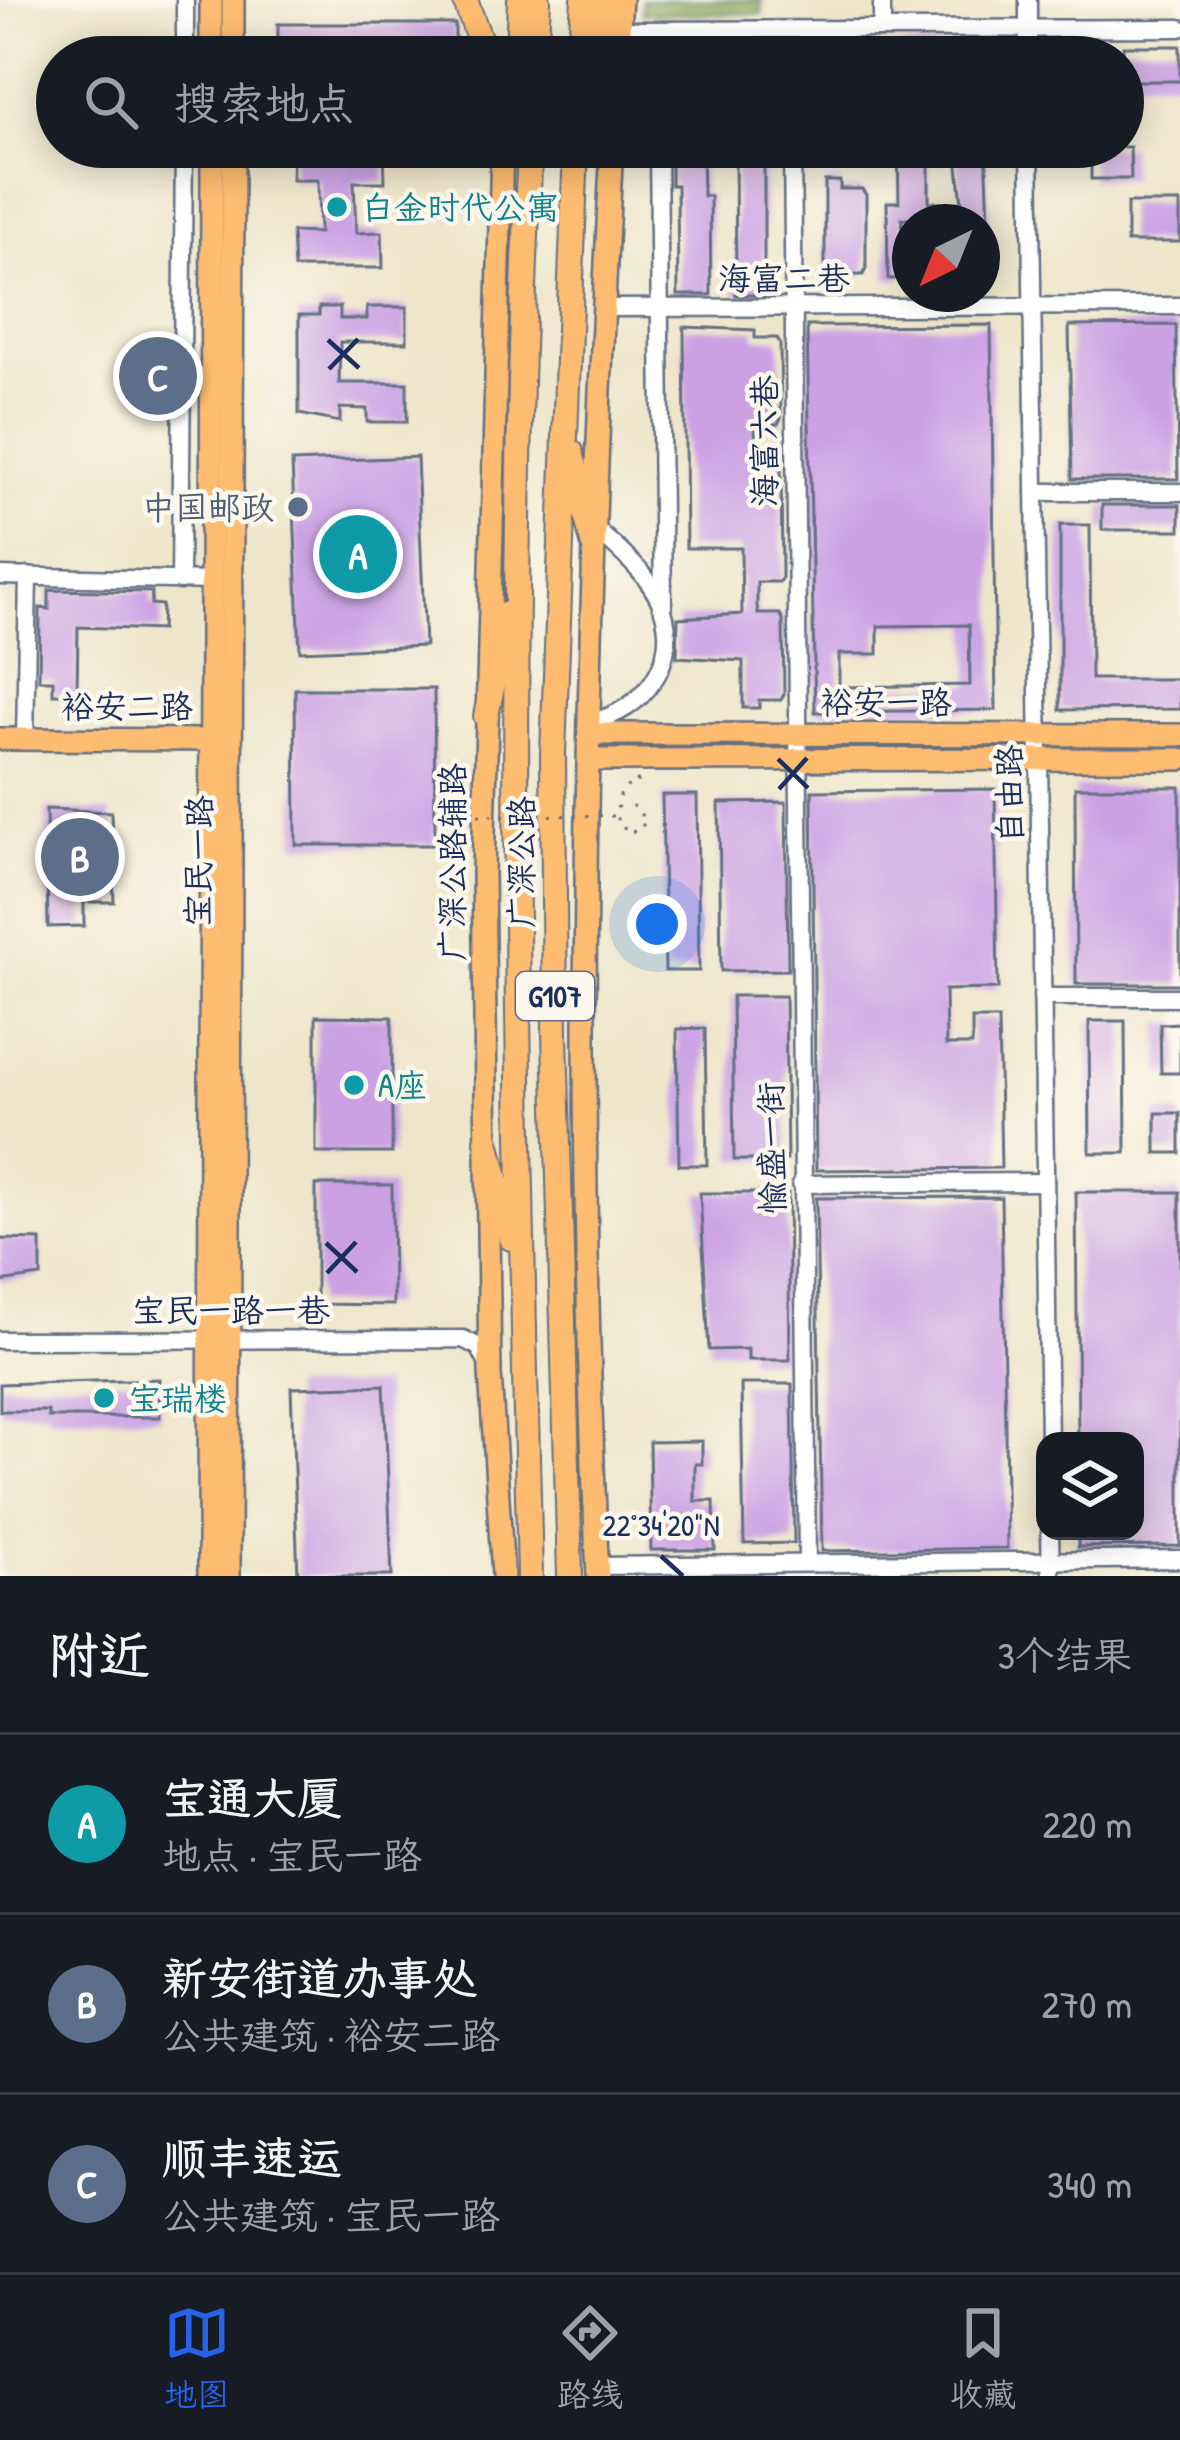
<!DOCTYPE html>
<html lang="zh">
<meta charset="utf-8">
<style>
:root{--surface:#171b24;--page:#242831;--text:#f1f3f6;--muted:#9ea1a6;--line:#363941;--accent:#2563eb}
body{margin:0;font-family:"Patrick Hand","LXGW WenKai TC",sans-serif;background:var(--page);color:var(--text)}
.controls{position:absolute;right:36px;bottom:36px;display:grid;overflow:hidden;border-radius:24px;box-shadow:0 6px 30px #0003}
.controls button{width:108px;height:108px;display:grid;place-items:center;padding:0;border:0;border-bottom:3px solid var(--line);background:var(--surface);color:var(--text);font:60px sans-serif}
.compass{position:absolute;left:892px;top:204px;width:108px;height:108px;border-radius:50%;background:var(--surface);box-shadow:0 6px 30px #0003;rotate:223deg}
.you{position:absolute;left:657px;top:924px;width:42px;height:42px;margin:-30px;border:9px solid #fff;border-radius:50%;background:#1a73e8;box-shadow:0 0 0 18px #1a73e833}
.badge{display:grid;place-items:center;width:78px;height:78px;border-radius:50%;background:var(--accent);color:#fff;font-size:39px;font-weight:700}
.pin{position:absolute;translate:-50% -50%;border:6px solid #fff;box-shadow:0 3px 12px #0006}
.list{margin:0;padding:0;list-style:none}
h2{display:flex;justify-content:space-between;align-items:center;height:156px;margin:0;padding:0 48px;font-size:51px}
h2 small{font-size:39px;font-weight:400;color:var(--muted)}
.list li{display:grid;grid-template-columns:78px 1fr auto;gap:36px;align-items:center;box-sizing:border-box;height:180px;padding:0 48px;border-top:3px solid var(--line)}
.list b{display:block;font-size:45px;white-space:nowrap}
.list p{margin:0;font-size:39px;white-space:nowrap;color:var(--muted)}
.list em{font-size:39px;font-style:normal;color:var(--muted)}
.icon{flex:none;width:66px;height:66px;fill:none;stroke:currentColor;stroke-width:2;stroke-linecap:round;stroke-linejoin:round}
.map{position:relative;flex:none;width:1180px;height:1576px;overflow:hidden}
.search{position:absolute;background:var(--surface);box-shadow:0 6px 30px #0003;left:36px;right:36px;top:36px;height:132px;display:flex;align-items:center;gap:30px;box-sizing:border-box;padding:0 42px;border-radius:66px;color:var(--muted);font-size:45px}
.sheet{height:696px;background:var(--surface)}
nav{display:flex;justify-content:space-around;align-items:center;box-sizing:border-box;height:168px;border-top:3px solid var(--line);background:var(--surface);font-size:33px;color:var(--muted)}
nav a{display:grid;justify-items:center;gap:6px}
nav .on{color:var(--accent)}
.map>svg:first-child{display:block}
</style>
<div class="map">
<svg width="1180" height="1576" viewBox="0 0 1180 1576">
<rect width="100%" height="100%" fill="#fbf7ec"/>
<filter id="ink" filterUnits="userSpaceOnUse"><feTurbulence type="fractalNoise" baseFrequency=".00833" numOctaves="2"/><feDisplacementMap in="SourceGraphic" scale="24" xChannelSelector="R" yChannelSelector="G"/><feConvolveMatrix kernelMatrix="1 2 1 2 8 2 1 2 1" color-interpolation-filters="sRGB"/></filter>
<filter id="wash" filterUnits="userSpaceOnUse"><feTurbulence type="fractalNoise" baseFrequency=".004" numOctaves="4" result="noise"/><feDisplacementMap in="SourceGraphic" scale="48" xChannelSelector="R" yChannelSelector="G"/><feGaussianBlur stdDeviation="2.7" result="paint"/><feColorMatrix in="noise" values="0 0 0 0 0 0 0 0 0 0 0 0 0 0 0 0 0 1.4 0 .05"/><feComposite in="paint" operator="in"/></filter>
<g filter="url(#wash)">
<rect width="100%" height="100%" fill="#eee6ca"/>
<polygon fill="#8baa5e" stroke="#536c5e" stroke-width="3" points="642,0 761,0 762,14 642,14"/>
<g id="blocks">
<g fill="#cba1e4" fill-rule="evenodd">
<rect x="278" y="24" width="177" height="33"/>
<polygon points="669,44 771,44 771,57 670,57"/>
<rect x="896" y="46" width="78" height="11"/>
<rect x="1123" y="46" width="57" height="35"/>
<polygon points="293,147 384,149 385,182 354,182 356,233 382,232 383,268 294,268 292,232 319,233 318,180 292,180"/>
<polygon points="671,147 702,147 703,196 710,196 711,295 678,295 677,185 671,185"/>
<polygon points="735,147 764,147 764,295 736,295"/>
<polygon points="898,147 929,147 929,202 941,202 941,219 902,219 902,279 888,279 887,202 899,202"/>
<polygon points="956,147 986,147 989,222 964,222"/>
<polygon points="1091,147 1130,147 1131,179 1091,179"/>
<polygon points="825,181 840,181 840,189 862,189 866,195 866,269 863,275 841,275 841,283 825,283"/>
<rect x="1127" y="203" width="53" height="39"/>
<polygon points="319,307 340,307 340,319 367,319 367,307 407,307 407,342 340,342 339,383 407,383 407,422 367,422 367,409 340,408 340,422 299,414 299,315 319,315"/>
<path d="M991,325L996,710L815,712L807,326ZM969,625L970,685L839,687V654H878V626Z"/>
<polygon points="1176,325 1178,479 1072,479 1069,326"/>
<polygon points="684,327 755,330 755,338 777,338 780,344 781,418 778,424 755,424 756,457 778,456 781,462 782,577 779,582 757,582 757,606 758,614 780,614 783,620 784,694 781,700 759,700 759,708 743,708 743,661 677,657 678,618 742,614 741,548 686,548"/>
<polygon points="417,457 425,646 300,651 292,462"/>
<rect x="1102" y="505" width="78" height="25"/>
<polygon points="1060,525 1090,525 1091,679 1180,679 1180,709 1060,710"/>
<polygon points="49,590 152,592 151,604 162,605 161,630 78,627 77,694 53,694 53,680 39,680 40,608 49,609"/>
<polygon points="295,689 434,689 435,845 296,845"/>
<polygon points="1075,787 1180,787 1180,984 1076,984"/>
<polygon points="995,789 998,989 945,990 946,1045 972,1045 972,1019 998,1019 1001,1168 816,1170 812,791"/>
<polygon points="662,795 697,795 699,971 665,971"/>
<polygon points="786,802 788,970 721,971 719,803"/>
<polygon points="46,809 111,812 114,902 84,902 84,926 48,927"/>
<polygon points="732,996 785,996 787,1160 734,1160"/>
<polygon points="316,1016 392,1017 392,1153 316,1153"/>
<polygon points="1089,1021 1125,1021 1126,1153 1090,1153"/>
<polygon points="1180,1023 1180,1073 1161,1073 1160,1024"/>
<polygon points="705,1028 707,1165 679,1165 677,1029"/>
<rect x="1156" y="1113" width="24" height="40"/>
<polygon points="316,1185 392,1185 393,1305 316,1304"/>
<polygon points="1076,1192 1180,1192 1180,1546 1078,1547 1078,1531 1135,1531 1135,1441 1078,1441"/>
<polygon points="700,1193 788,1193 790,1360 748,1360 748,1349 709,1350"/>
<polygon points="1001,1197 1007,1548 822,1551 816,1198"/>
<polygon points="0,1239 41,1240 41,1276 0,1282"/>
<polygon points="159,1379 160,1417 48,1417 48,1411 0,1411 0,1384"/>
<polygon points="741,1384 792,1384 794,1543 744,1544"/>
<polygon points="384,1385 392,1576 298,1576 291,1388"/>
<polygon points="702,1441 702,1464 695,1464 695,1501 714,1501 715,1550 651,1550 649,1442"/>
</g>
</g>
</g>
<g filter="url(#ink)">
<use href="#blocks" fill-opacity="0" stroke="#656f84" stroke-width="3"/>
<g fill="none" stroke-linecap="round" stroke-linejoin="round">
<defs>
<g id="minor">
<polyline points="882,0 882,29"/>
<polyline points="1028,0 1028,57"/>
<polyline points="618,30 1180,28"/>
<polyline points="656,30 657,57"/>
<polyline points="185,57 185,0"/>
<polyline points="658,147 663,608"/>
<polyline points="792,147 807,1562"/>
<polyline points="1030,147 1049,1441"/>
<polyline points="603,308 1180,306"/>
<polyline points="1035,492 1180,492"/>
<polyline points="0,576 213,581"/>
<polyline points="180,581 184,147"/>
<path d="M591,722C643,711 681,662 662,607C652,577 617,548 593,527"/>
<polyline points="25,739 28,576"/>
<polyline points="1042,997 1180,997"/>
<polyline points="801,1184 1045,1182"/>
<polyline points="0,1340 463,1339 479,1347 489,1366"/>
<polyline points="1050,1531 1051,1576"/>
<polyline points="598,1566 1180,1559"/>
</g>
<g id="major">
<polyline points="211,0 211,57"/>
<polyline points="233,57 233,0"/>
<polyline points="617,57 621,0"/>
<polyline points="502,147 483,874 490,1373 503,1576"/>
<polyline points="591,734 1180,735"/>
<polyline points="0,739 223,740"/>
<polyline points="591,760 1180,759"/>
<polyline points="209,1576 212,147"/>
<polyline points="229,1576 233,147"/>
<path d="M598,1576C574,1101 586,622 612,147"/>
</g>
<g id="highway">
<polyline points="465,0 486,57"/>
<polyline points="581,43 584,0"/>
<polyline points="518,57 520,0"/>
<polyline points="535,57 538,0"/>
<polyline points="587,57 607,0"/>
<path d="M530,147C506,623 518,1100 530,1576"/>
<polyline points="571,452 593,543"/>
<polyline points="486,716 507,614"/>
<polyline points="487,1141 511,1238"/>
<polyline points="570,1576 555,1035 553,754 576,147"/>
</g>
</defs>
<use href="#minor" stroke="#656f84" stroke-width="21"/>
<use href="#major" stroke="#656f84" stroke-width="26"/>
<use href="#highway" stroke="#656f84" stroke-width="28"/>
<g stroke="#656f84" stroke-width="3" stroke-dasharray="3 9" stroke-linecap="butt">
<polyline points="632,805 645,819 642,828 629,833 617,821 618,798 631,782 646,780"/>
<polyline points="463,827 450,812 457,800 466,798"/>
</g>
<use href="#minor" stroke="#fff" stroke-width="16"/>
<use href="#major" stroke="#fdbc6f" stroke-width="21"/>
<use href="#highway" stroke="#fdbc6f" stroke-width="24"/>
<polyline stroke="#656f84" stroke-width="3" stroke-dasharray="3 9" stroke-linecap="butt" points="478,815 617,816"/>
</g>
</g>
<path fill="none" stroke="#1b2f5e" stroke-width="4.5" d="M328,340L359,368M329,369L358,339M778,759L808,788M779,789L807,758M326,1243L357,1272M327,1273L356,1242M661,1556L683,1576"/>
<g fill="#0f9aa8" stroke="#fbf7ec" stroke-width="4.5">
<circle cx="337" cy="207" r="12"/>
<circle cx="354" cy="1085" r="12"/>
<circle cx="104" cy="1398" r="12"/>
</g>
<circle fill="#5c6f8a" stroke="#fbf7ec" stroke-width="4.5" cx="298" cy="507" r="12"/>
<g text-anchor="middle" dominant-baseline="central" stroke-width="9" stroke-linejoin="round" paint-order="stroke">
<rect fill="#fbf7ec" stroke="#5e6b89" stroke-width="3" x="516" y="972" width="78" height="48" rx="9"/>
<g font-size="30" font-weight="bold" fill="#1b2f5e">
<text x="555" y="996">G107</text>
</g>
<g font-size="33" fill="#0d838f" stroke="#fbf7ec" text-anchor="start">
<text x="361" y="207">白金时代公寓</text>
<text x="378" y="1085">A座</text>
<text x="128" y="1398">宝瑞楼</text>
</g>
<g font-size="33" fill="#1b2f5e" stroke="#fbf7ec">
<text x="784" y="278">海富二巷</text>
<text transform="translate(764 441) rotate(-90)">海富六巷</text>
<text x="886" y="702">裕安一路</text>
<text x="127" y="706">裕安二路</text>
<text transform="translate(1009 794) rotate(-91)">自由路</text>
<text transform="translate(198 861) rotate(-89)">宝民一路</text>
<text transform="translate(452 862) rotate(-90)">广深公路辅路</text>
<text transform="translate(521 862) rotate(-90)">广深公路</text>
<text transform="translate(771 1148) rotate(-91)">愉盛一街</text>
<text x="231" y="1310">宝民一路一巷</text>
</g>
<g font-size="33" fill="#4e5e75" stroke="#fbf7ec" text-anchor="end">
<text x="274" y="507">中国邮政</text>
</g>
</g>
<g font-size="30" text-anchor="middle" fill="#1b2f5e" stroke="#fbf7ec" stroke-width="9" stroke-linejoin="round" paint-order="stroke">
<text x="661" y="1536">22°34'20"N</text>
</g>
</svg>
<div class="controls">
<button><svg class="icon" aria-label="layers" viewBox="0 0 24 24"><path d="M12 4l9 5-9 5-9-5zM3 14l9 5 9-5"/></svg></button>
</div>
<svg class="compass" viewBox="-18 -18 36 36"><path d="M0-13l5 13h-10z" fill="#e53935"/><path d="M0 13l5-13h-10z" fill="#9ea1a6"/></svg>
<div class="you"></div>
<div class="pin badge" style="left:358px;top:554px;background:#0f9aa8">A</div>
<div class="pin badge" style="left:80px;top:857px;background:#5c6f8a">B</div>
<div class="pin badge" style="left:158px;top:376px;background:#5c6f8a">C</div>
<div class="search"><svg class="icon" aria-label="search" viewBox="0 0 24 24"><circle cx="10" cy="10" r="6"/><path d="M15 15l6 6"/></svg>搜索地点</div>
</div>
<section class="sheet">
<h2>附近<small>3个结果</small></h2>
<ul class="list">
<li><span class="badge" style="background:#0f9aa8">A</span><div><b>宝通大厦</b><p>地点 · 宝民一路</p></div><em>220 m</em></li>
<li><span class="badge" style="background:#5c6f8a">B</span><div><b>新安街道办事处</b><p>公共建筑 · 裕安二路</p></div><em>270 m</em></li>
<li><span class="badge" style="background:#5c6f8a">C</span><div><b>顺丰速运</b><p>公共建筑 · 宝民一路</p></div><em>340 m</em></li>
</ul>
</section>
<nav>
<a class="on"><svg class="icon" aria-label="map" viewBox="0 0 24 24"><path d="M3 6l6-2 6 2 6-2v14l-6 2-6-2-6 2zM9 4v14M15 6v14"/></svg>地图</a>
<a><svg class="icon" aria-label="directions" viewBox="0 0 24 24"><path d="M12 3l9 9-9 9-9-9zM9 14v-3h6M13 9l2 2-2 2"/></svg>路线</a>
<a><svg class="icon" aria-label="saved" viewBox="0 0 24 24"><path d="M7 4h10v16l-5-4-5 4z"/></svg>收藏</a>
</nav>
